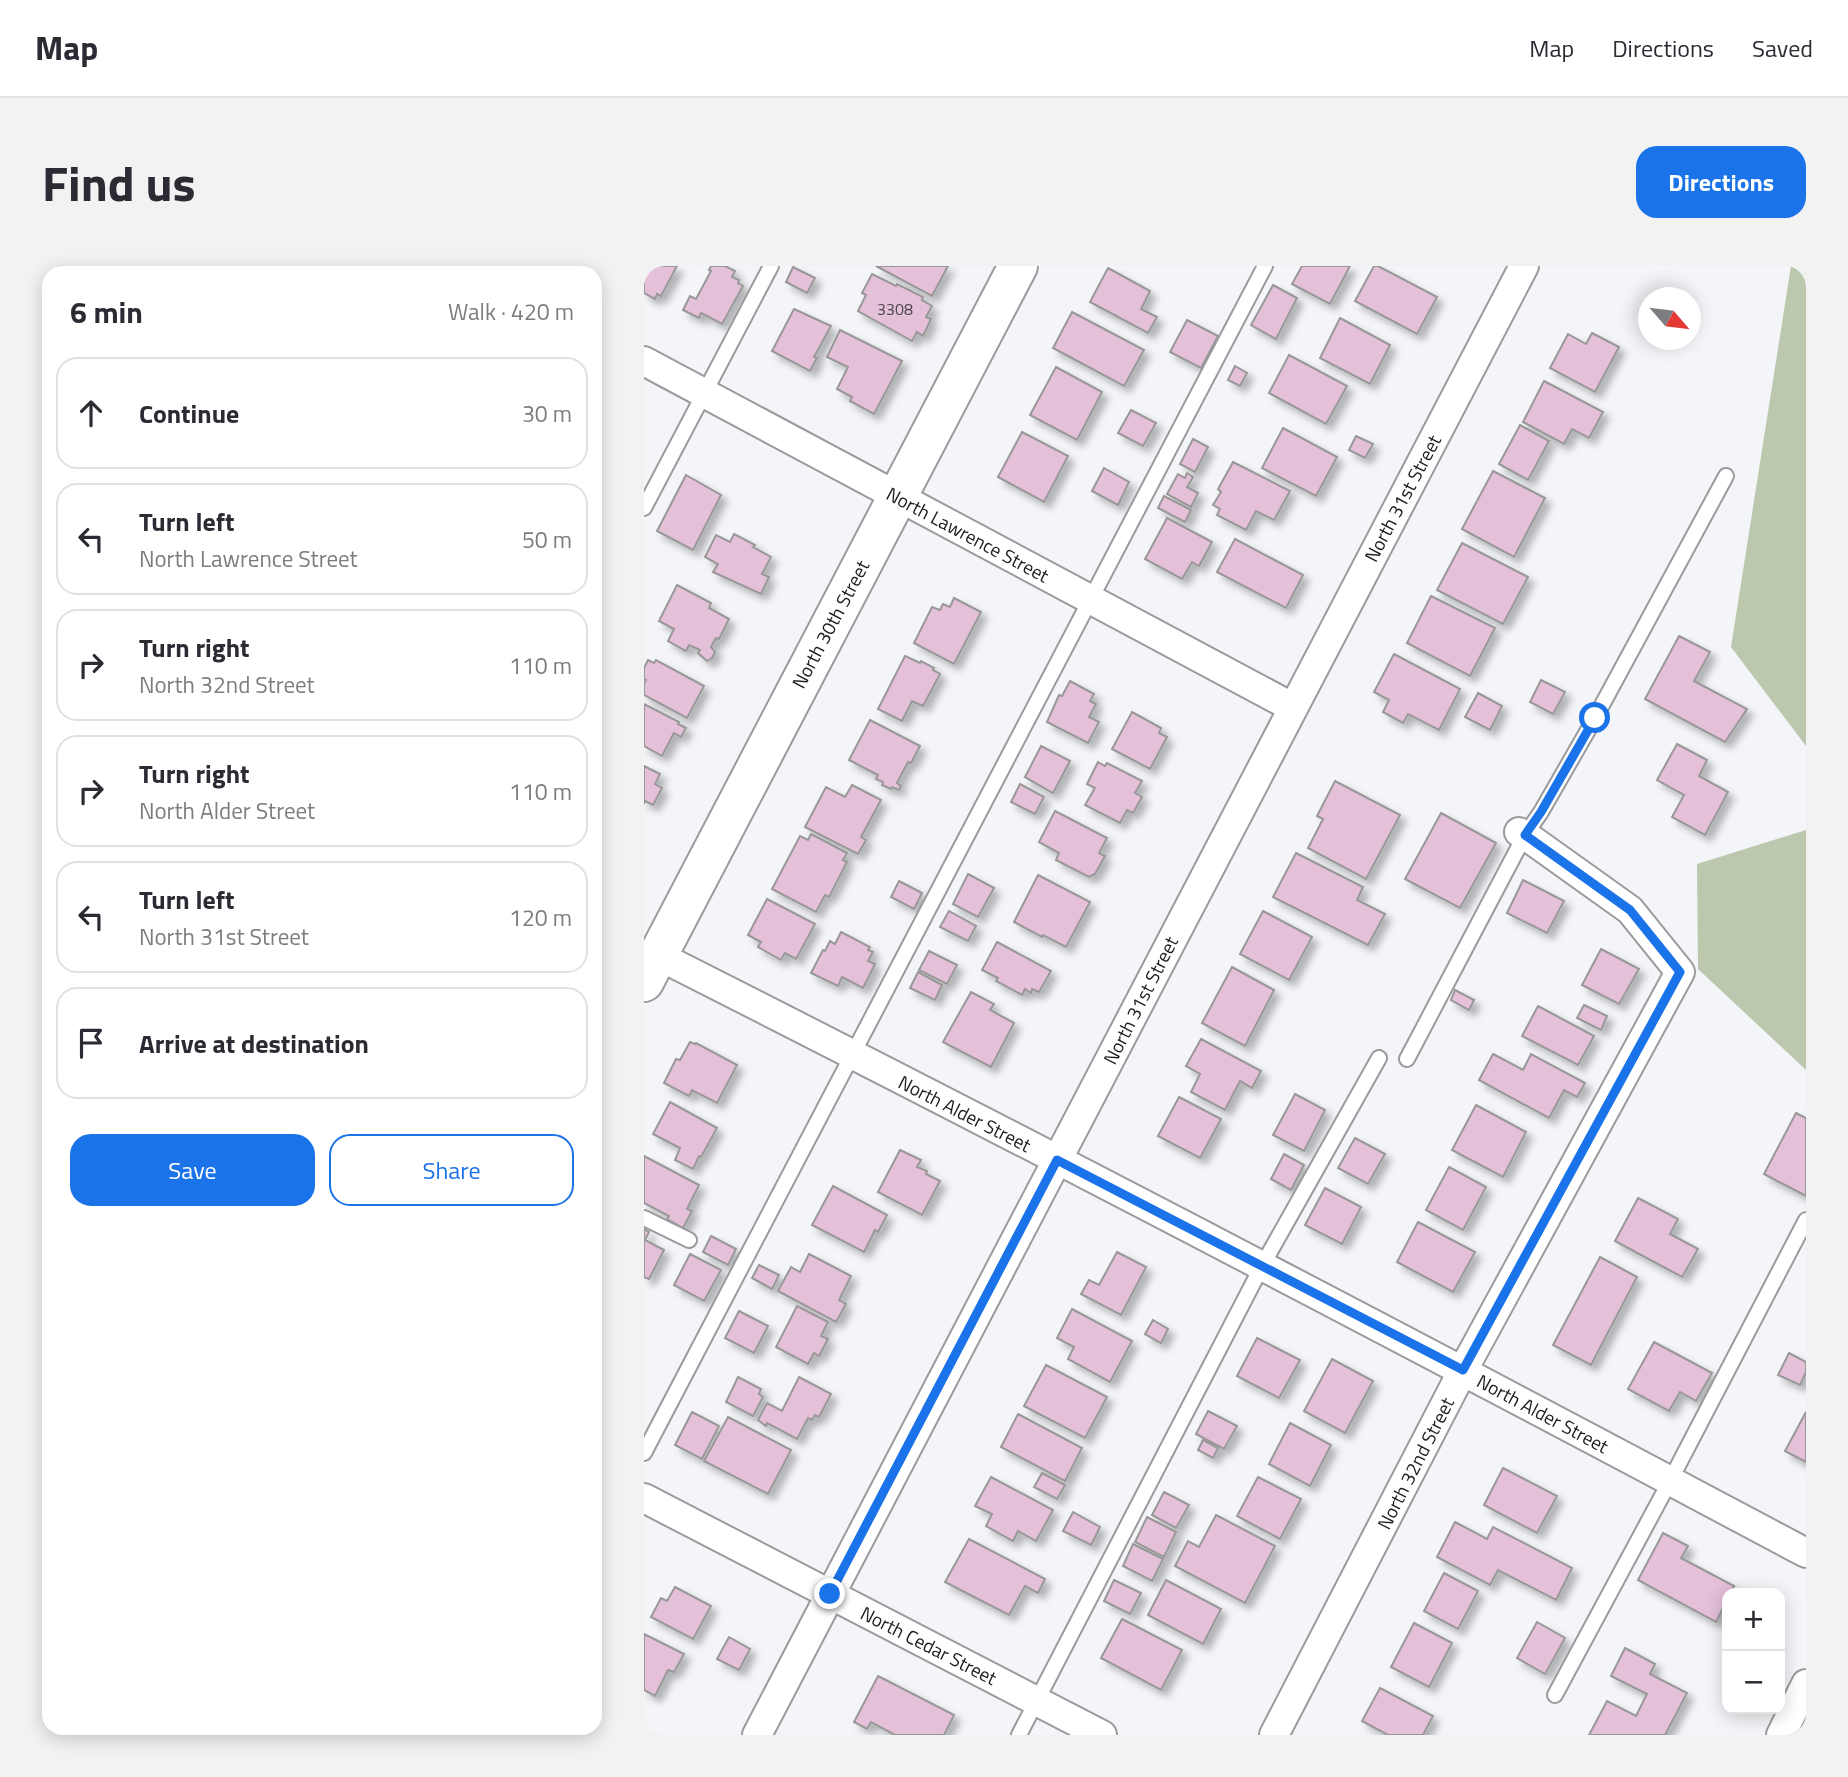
<!DOCTYPE html>
<meta charset="utf-8">
<style>
:root{--surface:#fff;--page:#f2f2f3;--text:#2b2b33;--muted:#7c7c81;--line:#e1e1e2;--accent:#1a73e8}
body{margin:0;font-family:"Titillium Web",sans-serif;background:var(--page);color:var(--text)}
.controls{position:absolute;right:21px;bottom:21px;display:grid;overflow:hidden;border-radius:14px;box-shadow:0 4px 18px #0003}
.controls button{width:63px;height:63px;display:grid;place-items:center;padding:0;border:0;border-bottom:2px solid var(--line);background:var(--surface);color:var(--text);font:35px sans-serif}
.compass{position:absolute;left:994px;top:21px;width:63px;height:63px;border-radius:50%;background:var(--surface);box-shadow:0 4px 18px #0003;rotate:118deg}
.stop{position:absolute;width:21px;height:21px;margin:-16px;border:5px solid #1a73e8;border-radius:50%;background:#fff}
.stop.end{background:#1a73e8;border-color:#fff;box-shadow:0 2px 7px #0008}
.list{margin:0;padding:0;list-style:none}
h2{display:flex;justify-content:space-between;align-items:center;height:91px;margin:0;padding:0 28px;font-size:30px}
h2 small{font-size:23px;font-weight:400;color:var(--muted)}
.list li{display:grid;grid-template-columns:46px 1fr auto;gap:21px;align-items:center;box-sizing:border-box;height:112px;margin:0 14px 14px;padding:0 14px;border:2px solid var(--line);border-radius:21px}
.list b{display:block;font-size:26px;white-space:nowrap}
.list p{margin:0;font-size:23px;white-space:nowrap;color:var(--muted)}
.list em{font-size:23px;font-style:normal;color:var(--muted)}
.actions{display:flex;gap:14px;padding:21px 28px}
.actions a{flex:1;padding:16px 0;border:2px solid var(--accent);border-radius:21px;text-align:center;font-size:24px;color:var(--accent)}
.actions .main{background:var(--accent);color:#fff}
.icon{flex:none;width:38px;height:38px;fill:none;stroke:currentColor;stroke-width:2;stroke-linecap:round;stroke-linejoin:round}
.map{position:relative;flex:none;width:1162px;height:1469px;overflow:hidden;border-radius:21px}
header{display:flex;align-items:center;gap:42px;box-sizing:border-box;height:98px;padding:0 35px;background:var(--surface);border-bottom:2px solid var(--line)}
header strong{font-size:33px}
nav{display:flex;gap:38px;margin-inline-start:auto;font-size:24px}
.intro{display:flex;align-items:center;justify-content:space-between;box-sizing:border-box;height:168px;padding:0 42px}
h1{margin:0;font-size:49px}
.button{padding:18px 32px;border-radius:21px;background:var(--accent);color:#fff;font-size:24px;font-weight:700}
main{display:flex;gap:42px;padding:0 42px}
aside{flex:1;background:var(--surface);border-radius:21px;box-shadow:0 4px 18px #0003}
.map>svg:first-child{display:block}
</style>
<header>
<strong>Map</strong>
<nav><a>Map</a><a>Directions</a><a>Saved</a></nav>
</header>
<div class="intro"><h1>Find us</h1><a class="button">Directions</a></div>
<main>
<aside>
<h2>6 min<small>Walk · 420 m</small></h2>
<ul class="list">
<li><svg class="icon" aria-label="ahead" viewBox="0 0 24 24"><path d="M12 20V5M6 11l6-6 6 6"/></svg><div><b>Continue</b></div><em>30 m</em></li>
<li><svg class="icon" aria-label="left" viewBox="0 0 24 24"><path d="M17 20v-9H6M10 6l-5 5 5 5"/></svg><div><b>Turn left</b><p>North Lawrence Street</p></div><em>50 m</em></li>
<li><svg class="icon" aria-label="right" viewBox="0 0 24 24"><path d="M7 20v-9h11M14 6l5 5-5 5"/></svg><div><b>Turn right</b><p>North 32nd Street</p></div><em>110 m</em></li>
<li><svg class="icon" aria-label="right" viewBox="0 0 24 24"><path d="M7 20v-9h11M14 6l5 5-5 5"/></svg><div><b>Turn right</b><p>North Alder Street</p></div><em>110 m</em></li>
<li><svg class="icon" aria-label="left" viewBox="0 0 24 24"><path d="M17 20v-9H6M10 6l-5 5 5 5"/></svg><div><b>Turn left</b><p>North 31st Street</p></div><em>120 m</em></li>
<li><svg class="icon" aria-label="arrive" viewBox="0 0 24 24"><path d="M6 21V4h12l-3 4 3 4H6"/></svg><div><b>Arrive at destination</b></div></li>
</ul>
<div class="actions"><a class="main">Save</a><a>Share</a></div>
</aside>
<div class="map">
<svg width="1162" height="1469" viewBox="0 0 1162 1469">
<defs>
<filter id="shadow"><feDropShadow dx="6" dy="6" stdDeviation="3.5" flood-color="#0004"/></filter>
</defs>
<rect width="100%" height="100%" fill="#f3f5f8"/>
<g fill="#bcc8ae">
<polygon points="1147,0 1162,0 1162,480 1087,381"/>
<polygon points="1162,564 1162,804 1054,703 1053,598"/>
</g>
<g fill="#e4c0d9" stroke="#999798" stroke-width="2" filter="url(#shadow)">
<polygon points="0,0 33,0 17,30 13,28 11,33 0,27"/>
<polygon points="67,0 81,0 91,5 88,11 95,14 94,17 99,20 78,58 57,47 55,52 39,44 46,30 52,33 67,5 65,4"/>
<polygon points="232,0 304,0 288,30"/>
<polygon points="658,0 706,0 686,38 648,18"/>
<polygon points="730,0 734,0 793,31 773,68 711,35"/>
<polygon points="149,1 171,12 163,27 142,16"/>
<polygon points="464,2 506,25 497,43 513,51 504,67 446,36"/>
<polygon points="228,8 252,20 253,18 279,31 278,34 288,40 282,51 287,53 279,70 273,66 268,75 214,45 222,29 218,27"/>
<polygon points="629,19 653,32 632,73 607,59"/>
<polygon points="150,43 187,60 170,91 173,92 166,105 128,85"/>
<polygon points="428,46 500,84 480,120 409,82"/>
<polygon points="696,52 746,79 726,118 676,92"/>
<polygon points="543,54 574,70 557,102 526,86"/>
<polygon points="196,64 258,95 230,148 206,135 208,131 193,123 204,101 183,91"/>
<polygon points="948,67 975,81 951,126 906,102 924,68 942,78"/>
<polygon points="645,89 703,120 682,158 625,127"/>
<polygon points="591,100 603,107 596,120 584,114"/>
<polygon points="412,101 458,126 433,174 386,149"/>
<polygon points="900,115 959,146 945,172 928,163 920,178 879,156"/>
<polygon points="487,144 512,157 499,180 474,167"/>
<polygon points="876,159 905,175 884,214 855,198"/>
<polygon points="639,162 693,191 672,230 618,202"/>
<polygon points="378,166 424,190 400,236 354,211"/>
<polygon points="712,170 729,178 721,192 705,184"/>
<polygon points="549,173 564,181 551,206 536,198"/>
<polygon points="589,196 646,225 630,254 612,245 602,264 573,249 576,243 569,239 577,226 574,223"/>
<polygon points="460,202 485,216 474,239 448,225"/>
<polygon points="849,205 901,232 870,291 818,263"/>
<polygon points="543,207 549,211 543,221 554,227 547,241 523,228 534,208 541,212"/>
<polygon points="42,209 77,229 49,284 13,265"/>
<polygon points="520,230 547,244 541,256 514,242"/>
<polygon points="523,252 568,276 555,300 548,296 538,313 501,293"/>
<polygon points="90,268 111,279 109,281 127,291 118,308 125,311 117,328 69,306 74,298 61,291 72,269 86,276"/>
<polygon points="591,273 659,309 642,342 573,306"/>
<polygon points="818,277 884,311 859,358 793,324"/>
<polygon points="33,319 67,337 65,342 85,353 75,373 72,372 67,381 71,386 68,392 63,395 54,387 56,384 45,379 42,385 24,375 30,363 15,355"/>
<polygon points="787,330 851,362 826,410 763,377"/>
<polygon points="310,332 337,346 310,398 270,377 288,341 296,344 299,338 306,341"/>
<polygon points="1035,370 1066,386 1050,415 1103,443 1081,476 1001,433"/>
<polygon points="750,388 816,423 795,464 764,448 759,457 739,446 745,434 730,426"/>
<polygon points="261,390 276,397 277,395 290,402 289,404 296,408 279,440 268,435 258,455 234,443"/>
<polygon points="4,394 10,397 12,394 60,420 43,452 0,429 0,418 2,414 0,413 0,402"/>
<polygon points="897,414 921,426 909,448 886,436"/>
<polygon points="426,415 450,428 446,435 452,438 445,451 455,456 444,477 403,456 415,429 418,430"/>
<polygon points="834,427 858,440 846,464 821,451"/>
<polygon points="0,438 35,456 34,458 42,462 37,471 30,467 18,490 0,480"/>
<polygon points="488,446 517,462 515,467 523,471 506,503 468,483"/>
<polygon points="226,454 276,480 267,497 264,496 253,517 257,520 255,524 248,521 247,523 238,519 239,516 232,513 234,509 205,494"/>
<polygon points="1033,478 1063,494 1055,510 1084,526 1061,569 1028,551 1040,529 1013,514"/>
<polygon points="397,480 426,495 409,527 381,511"/>
<polygon points="454,496 461,500 463,497 498,515 491,527 498,531 489,547 483,544 476,557 441,539 451,522 443,518"/>
<polygon points="0,500 16,508 11,518 18,522 9,539 1,535 0,538"/>
<polygon points="691,515 756,549 722,613 664,582 679,553 673,550"/>
<polygon points="376,518 400,531 391,548 367,536"/>
<polygon points="208,519 237,534 217,571 222,574 214,588 161,561 182,521 201,531"/>
<polygon points="411,545 463,572 455,587 461,590 451,608 445,611 412,594 415,587 395,576"/>
<polygon points="797,547 852,577 816,642 761,613"/>
<polygon points="167,568 203,587 199,594 203,596 185,631 181,629 172,646 128,623 156,570 164,574"/>
<polygon points="652,587 719,621 713,634 741,648 724,679 629,631"/>
<polygon points="324,608 350,622 334,651 309,638"/>
<polygon points="394,609 446,636 422,681 399,669 398,671 370,656"/>
<polygon points="879,614 920,635 903,667 863,647"/>
<polygon points="255,615 278,627 270,643 247,631"/>
<polygon points="123,633 171,658 152,693 141,687 137,694 114,681 117,676 104,669"/>
<polygon points="305,645 332,660 324,675 296,661"/>
<polygon points="619,645 668,671 645,714 596,688"/>
<polygon points="197,666 226,681 224,684 229,686 224,695 231,698 219,722 198,711 194,720 167,707 179,684 181,685 186,675 191,678"/>
<polygon points="353,676 407,705 395,726 388,723 387,727 381,723 378,729 352,715 354,712 338,704"/>
<polygon points="957,683 995,703 975,738 938,719"/>
<polygon points="285,685 313,699 303,718 275,704"/>
<polygon points="588,701 630,724 601,780 558,757"/>
<polygon points="274,706 298,719 291,734 266,722"/>
<polygon points="811,724 830,734 825,744 807,734"/>
<polygon points="327,726 350,738 346,744 370,757 347,801 299,776"/>
<polygon points="940,739 963,750 957,764 933,752"/>
<polygon points="894,740 950,770 934,799 878,770"/>
<polygon points="557,773 617,805 608,822 596,815 581,844 547,826 556,808 542,800"/>
<polygon points="46,776 51,778 52,777 93,799 73,837 48,824 45,830 20,817 32,793 36,794"/>
<polygon points="849,788 879,804 887,788 941,817 933,831 920,824 905,852 835,814"/>
<polygon points="651,828 681,844 660,885 629,869"/>
<polygon points="535,831 577,853 556,892 514,870"/>
<polygon points="26,836 73,862 57,891 55,890 49,903 31,894 36,882 9,868"/>
<polygon points="832,839 882,866 859,911 808,884"/>
<polygon points="1152,847 1162,852 1162,930 1120,908"/>
<polygon points="711,872 741,888 724,918 694,902"/>
<polygon points="256,884 277,894 273,901 283,905 282,908 296,915 278,949 234,926"/>
<polygon points="640,888 660,899 647,924 627,913"/>
<polygon points="0,890 55,919 43,943 48,945 39,962 23,953 25,950 0,937"/>
<polygon points="805,901 842,921 819,964 782,944"/>
<polygon points="189,920 243,949 234,966 231,964 220,986 168,959"/>
<polygon points="681,922 717,941 698,978 661,959"/>
<polygon points="994,932 1034,953 1026,968 1054,983 1038,1011 971,975"/>
<polygon points="774,956 831,986 809,1026 753,996"/>
<polygon points="0,963 5,966 1,974 20,984 5,1013 0,1011"/>
<polygon points="67,970 92,983 84,999 59,986"/>
<polygon points="473,986 502,1001 477,1049 437,1028 445,1014 455,1019"/>
<polygon points="46,988 77,1004 60,1035 30,1019"/>
<polygon points="165,988 207,1010 195,1034 202,1038 192,1056 134,1025 147,1001 156,1006"/>
<polygon points="956,991 993,1011 947,1099 909,1079"/>
<polygon points="115,999 135,1009 128,1023 108,1012"/>
<polygon points="153,1040 184,1056 177,1070 184,1073 175,1090 170,1087 164,1098 132,1081"/>
<polygon points="428,1043 488,1075 466,1116 424,1093 430,1081 413,1072"/>
<polygon points="95,1045 124,1060 110,1087 81,1072"/>
<polygon points="509,1054 524,1063 517,1077 501,1068"/>
<polygon points="613,1072 656,1094 635,1132 593,1110"/>
<polygon points="1010,1076 1068,1107 1052,1135 1036,1126 1025,1145 984,1123"/>
<polygon points="1145,1087 1162,1096 1162,1106 1156,1119 1134,1109"/>
<polygon points="688,1093 729,1115 701,1167 660,1145"/>
<polygon points="402,1099 463,1131 441,1172 380,1140"/>
<polygon points="94,1111 117,1123 115,1128 119,1131 109,1150 82,1136"/>
<polygon points="155,1111 187,1128 175,1151 171,1149 168,1154 164,1152 153,1173 123,1157 122,1160 114,1154 123,1137 138,1145"/>
<polygon points="564,1145 593,1160 580,1183 552,1168"/>
<polygon points="48,1146 75,1160 58,1193 31,1179"/>
<polygon points="1162,1146 1162,1196 1141,1185"/>
<polygon points="374,1148 438,1182 421,1215 357,1181"/>
<polygon points="84,1151 147,1184 124,1228 60,1195"/>
<polygon points="646,1157 687,1179 666,1220 625,1198"/>
<polygon points="559,1174 574,1182 569,1192 554,1184"/>
<polygon points="859,1202 913,1230 893,1267 840,1239"/>
<polygon points="398,1207 421,1219 413,1233 390,1221"/>
<polygon points="347,1211 409,1244 392,1275 374,1265 369,1275 342,1260 348,1248 331,1240"/>
<polygon points="614,1211 657,1233 636,1273 593,1250"/>
<polygon points="520,1226 545,1239 532,1262 508,1249"/>
<polygon points="429,1246 456,1261 447,1279 419,1265"/>
<polygon points="572,1249 631,1280 601,1337 531,1300 544,1275 555,1281"/>
<polygon points="503,1251 532,1266 520,1291 491,1276"/>
<polygon points="811,1256 843,1273 849,1261 928,1302 912,1334 854,1304 846,1319 793,1291"/>
<polygon points="1019,1267 1044,1280 1037,1292 1090,1320 1087,1327 1083,1327 1083,1334 1072,1356 994,1314"/>
<polygon points="325,1273 401,1313 394,1327 381,1320 365,1349 301,1316"/>
<polygon points="489,1278 519,1293 508,1315 479,1300"/>
<polygon points="800,1307 834,1325 814,1363 780,1345"/>
<polygon points="470,1314 497,1327 486,1348 460,1335"/>
<polygon points="522,1314 577,1343 559,1378 504,1349"/>
<polygon points="31,1321 67,1340 49,1373 7,1351 17,1332 23,1335"/>
<polygon points="478,1353 538,1384 517,1424 457,1392"/>
<polygon points="893,1356 921,1372 901,1408 873,1392"/>
<polygon points="770,1357 808,1377 785,1421 747,1401"/>
<polygon points="0,1368 40,1388 30,1406 24,1404 11,1430 0,1424"/>
<polygon points="85,1371 106,1383 95,1404 73,1393"/>
<polygon points="981,1382 1011,1398 1006,1408 1043,1427 1021,1469 945,1469 963,1435 992,1450 1003,1428 967,1410"/>
<polygon points="234,1410 310,1449 300,1469 251,1469 227,1456 223,1463 210,1456"/>
<polygon points="736,1422 789,1450 779,1469 744,1469 718,1455"/>
</g>
<g fill="none" stroke-linecap="round" stroke-linejoin="round">
<defs>
<g id="lane">
<polyline points="0,242 127,0"/>
<polyline points="763,793 881,569 897,546 951,452 1082,210"/>
<polyline points="0,952 45,974"/>
<polyline points="0,1187 621,0"/>
<polyline points="911,1429 1026,1215 1162,954"/>
<polyline points="375,1469 618,1000 735,792"/>
</g>
<g id="street">
<polyline points="0,95 648,441"/>
<path d="M13,689C399,884 781,1084 1162,1287"/>
<polyline points="0,1232 458,1469"/>
<polyline points="113,1469 880,0"/>
<polyline points="630,1469 819,1104 1036,706 986,644 881,569 875,566"/>
<polyline points="1137,1469 1162,1418"/>
</g>
<polyline id="secondary" points="0,716 374,0"/>
</defs>
<use href="#lane" stroke="#999b9d" stroke-width="18"/>
<use href="#street" stroke="#999b9d" stroke-width="32"/>
<use href="#secondary" stroke="#999b9d" stroke-width="42"/>
<use href="#lane" stroke="#fff" stroke-width="14"/>
<use href="#street" stroke="#fff" stroke-width="28"/>
<use href="#secondary" stroke="#fff" stroke-width="38"/>
</g>
<g fill="none" stroke-linecap="round" stroke-linejoin="round">
<polyline stroke="#1a73e8" stroke-width="9" points="186,1328 413,894 819,1104 1036,706 986,644 881,569 897,546 951,452"/>
</g>
<g text-anchor="middle" dominant-baseline="central" stroke-width="5" stroke-linejoin="round" paint-order="stroke">
<g font-size="16" fill="#4d454c">
<text x="251" y="43">3308</text>
</g>
<g font-size="19" fill="#1b1c1d" stroke="#fff">
<text transform="translate(758 232) rotate(-62)">North 31st Street</text>
<text transform="translate(324 268) rotate(28)">North Lawrence Street</text>
<text transform="translate(186 358) rotate(-62)">North 30th Street</text>
<text transform="translate(496 734) rotate(-63)">North 31st Street</text>
<text transform="translate(321 847) rotate(27)">North Alder Street</text>
<text transform="translate(899 1147) rotate(28)">North Alder Street</text>
<text transform="translate(771 1197) rotate(-63)">North 32nd Street</text>
<text transform="translate(285 1379) rotate(27)">North Cedar Street</text>
</g>
</g>
</svg>
<div class="controls">
<button>+</button>
<button>−</button>
</div>
<svg class="compass" viewBox="-18 -18 36 36"><path d="M0-13l5 13h-10z" fill="#e53935"/><path d="M0 13l5-13h-10z" fill="#7c7c81"/></svg>
<div class="stop" style="left:951px;top:452px"></div>
<div class="stop end" style="left:186px;top:1328px"></div>
</div>
</main>
